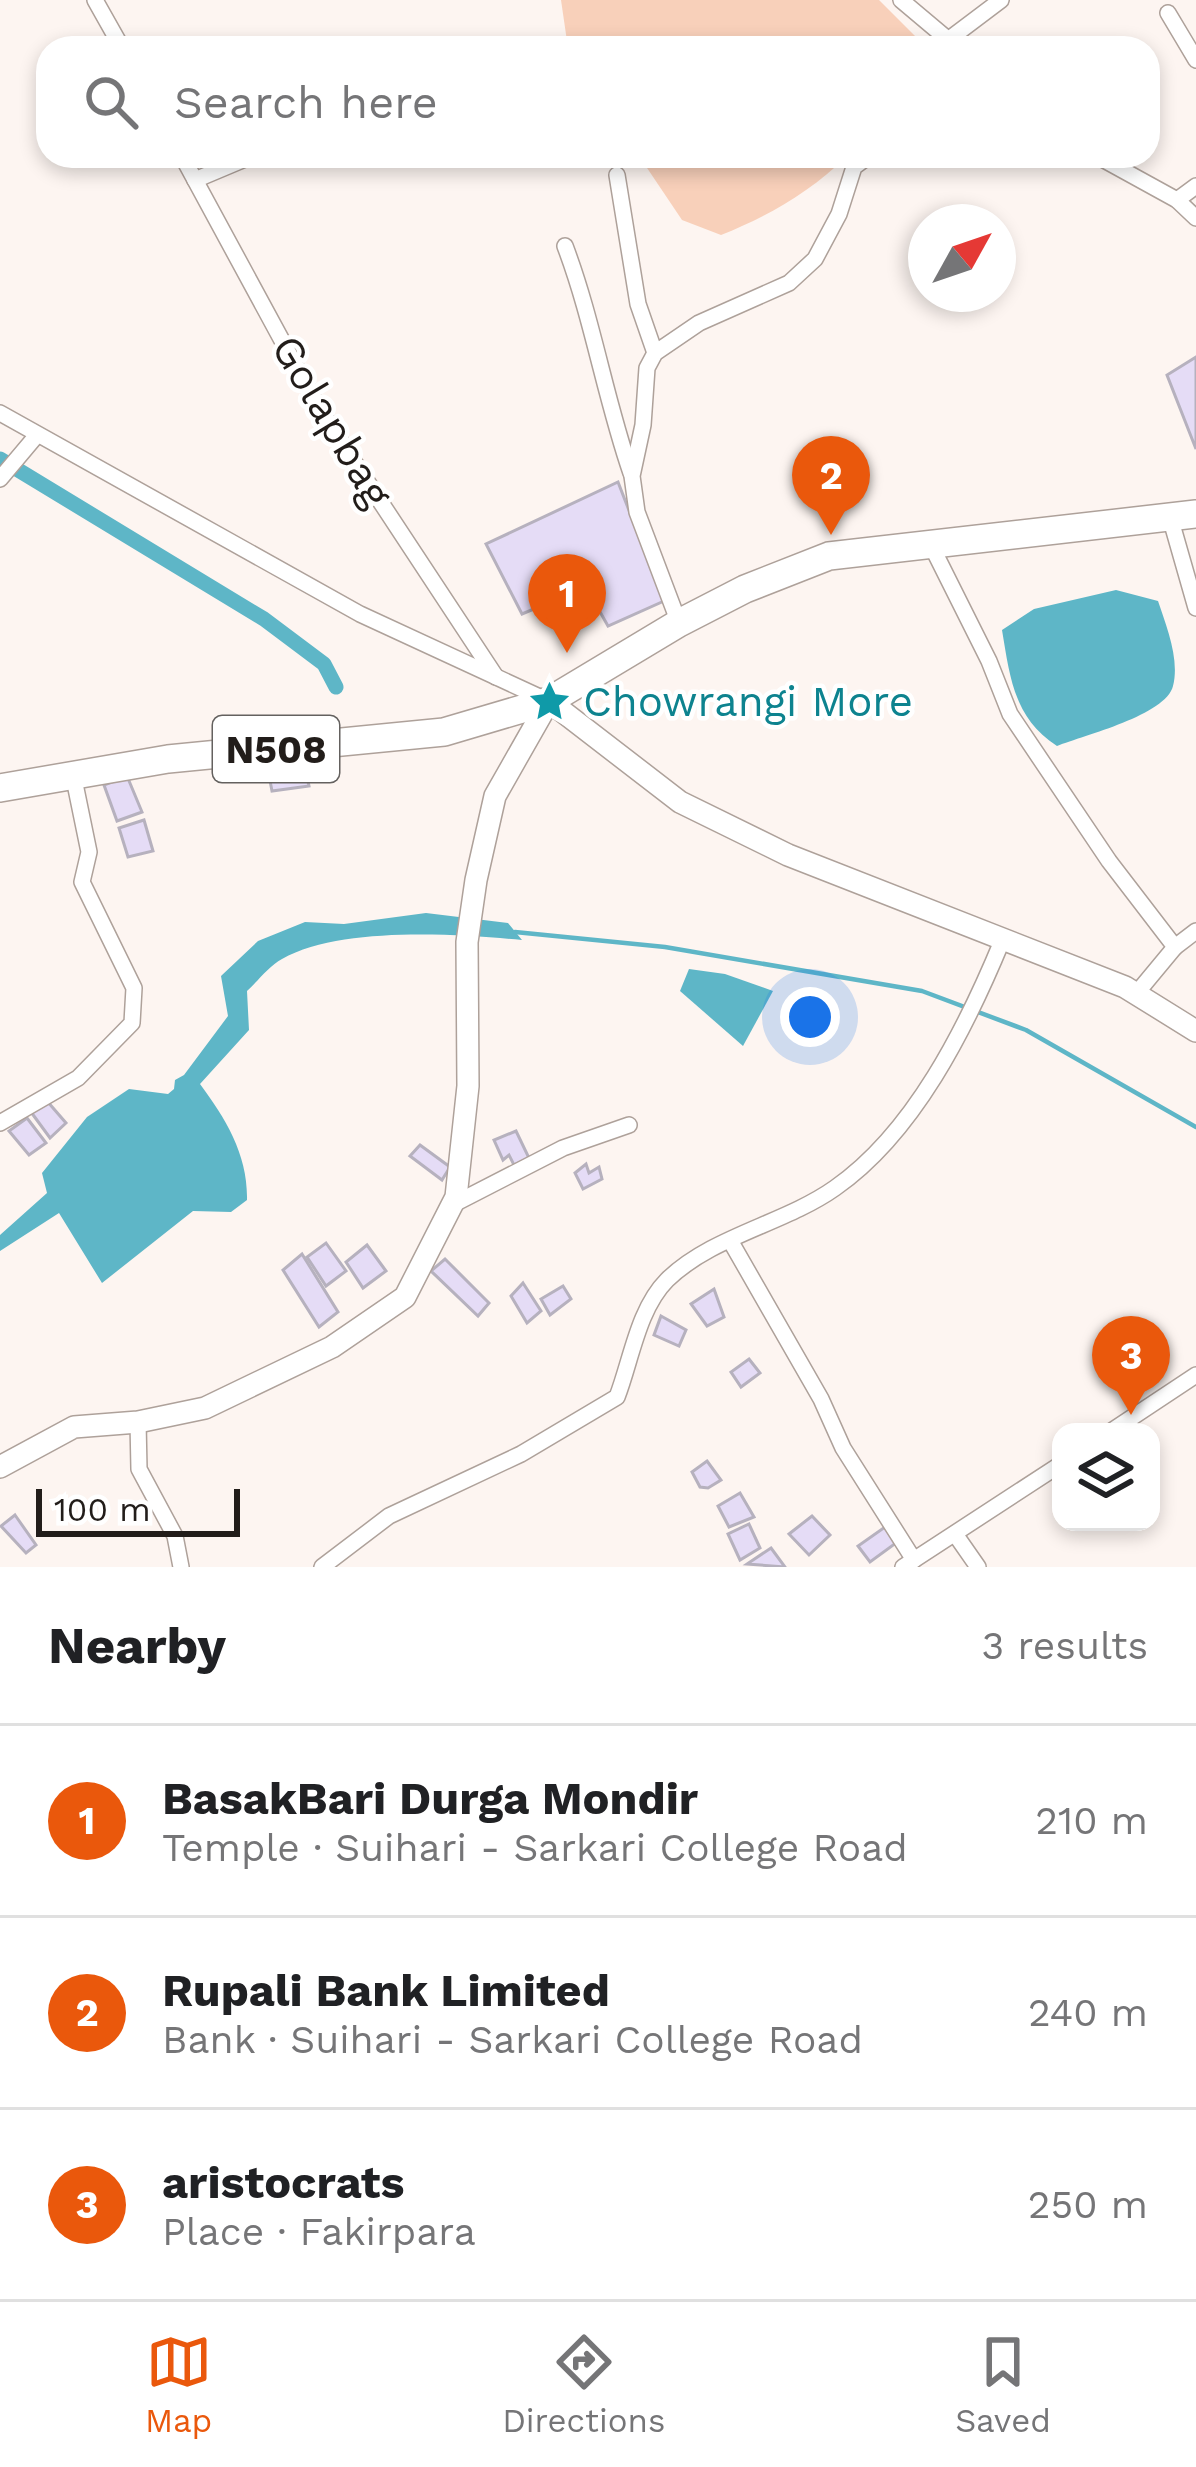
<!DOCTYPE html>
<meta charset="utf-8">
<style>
:root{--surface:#fff;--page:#f6f6f6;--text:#202124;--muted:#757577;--line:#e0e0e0;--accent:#ea580c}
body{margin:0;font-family:"Work Sans",sans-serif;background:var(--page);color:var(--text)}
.controls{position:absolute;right:36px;bottom:36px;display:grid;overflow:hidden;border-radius:24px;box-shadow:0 6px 18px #0003}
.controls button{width:108px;height:108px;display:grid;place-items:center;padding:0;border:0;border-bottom:3px solid var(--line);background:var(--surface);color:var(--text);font:60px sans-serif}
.compass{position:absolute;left:908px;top:204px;width:108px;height:108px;border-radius:50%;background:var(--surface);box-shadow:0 6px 18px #0003;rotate:50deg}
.scale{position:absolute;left:36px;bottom:30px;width:204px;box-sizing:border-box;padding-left:12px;border:6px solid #221d1a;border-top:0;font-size:33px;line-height:42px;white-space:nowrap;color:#221d1a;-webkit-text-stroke:9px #fff;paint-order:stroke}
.you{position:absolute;left:810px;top:1017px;width:42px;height:42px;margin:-30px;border:9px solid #fff;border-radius:50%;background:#1a73e8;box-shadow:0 0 0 18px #1a73e833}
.badge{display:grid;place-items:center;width:78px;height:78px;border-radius:50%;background:var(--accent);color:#fff;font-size:39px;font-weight:700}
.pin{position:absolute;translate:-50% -99px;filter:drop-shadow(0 3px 6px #0008)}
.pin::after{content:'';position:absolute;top:63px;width:42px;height:36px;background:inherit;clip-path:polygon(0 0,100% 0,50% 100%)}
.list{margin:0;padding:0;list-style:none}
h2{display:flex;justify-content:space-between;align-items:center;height:156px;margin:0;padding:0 48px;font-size:51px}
h2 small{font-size:39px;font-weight:400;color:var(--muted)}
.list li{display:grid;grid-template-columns:78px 1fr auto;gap:36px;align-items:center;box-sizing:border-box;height:192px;padding:0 48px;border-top:3px solid var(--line)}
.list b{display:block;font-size:45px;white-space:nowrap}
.list p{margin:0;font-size:39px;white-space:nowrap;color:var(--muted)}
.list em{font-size:39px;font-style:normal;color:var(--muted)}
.icon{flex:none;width:66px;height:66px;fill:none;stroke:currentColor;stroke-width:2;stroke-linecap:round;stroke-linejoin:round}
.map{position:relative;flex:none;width:1196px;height:1567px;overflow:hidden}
.search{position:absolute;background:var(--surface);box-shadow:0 6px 18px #0003;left:36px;right:36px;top:36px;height:132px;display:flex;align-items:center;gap:30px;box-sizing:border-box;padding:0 42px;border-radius:36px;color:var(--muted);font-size:45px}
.sheet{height:732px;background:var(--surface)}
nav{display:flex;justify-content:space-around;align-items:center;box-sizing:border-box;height:168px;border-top:3px solid var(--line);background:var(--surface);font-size:33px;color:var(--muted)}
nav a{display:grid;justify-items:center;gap:6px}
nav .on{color:var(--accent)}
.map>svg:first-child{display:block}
</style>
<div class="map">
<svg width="1196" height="1567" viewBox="0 0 1196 1567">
<rect width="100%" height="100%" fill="#fdf5f1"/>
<g fill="#f8d0ba">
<polygon points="561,0 879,0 927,48 568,48"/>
<path d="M639,156H847C809,193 770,215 721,235L682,220Z"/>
</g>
<g fill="#5eb6c7">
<path d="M1116,590L1158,601C1166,625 1180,659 1173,686C1166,715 1085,735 1057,746C1014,718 1010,678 1002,630L1034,609Z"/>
<path d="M426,913L508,923L522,940C457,934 341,926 282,959C269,966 258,981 247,991L249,1030L200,1084C226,1119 248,1155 247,1200L231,1212L193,1211L102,1283L59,1213L0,1251V1235L47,1193L42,1173L87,1117L129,1089L168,1094L174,1089L175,1080L184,1075L228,1016L221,976L258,941L305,922L344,924Z"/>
<polygon points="689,969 725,974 773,991 743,1046 680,991"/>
</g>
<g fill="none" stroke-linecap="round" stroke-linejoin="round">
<polyline stroke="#5eb6c7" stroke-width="4.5" points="515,932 665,947 922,991 1026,1030 1196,1127"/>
<polyline stroke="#5eb6c7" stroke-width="15" points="0,459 264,619 324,664 336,687"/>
</g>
<g fill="#e5dcf6" stroke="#b6b1be" stroke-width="3">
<polygon points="1196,357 1196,449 1167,375"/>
<polygon points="618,482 664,601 608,626 586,587 522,614 486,544"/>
<polygon points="303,758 309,786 272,791 266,760"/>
<polygon points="127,776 142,812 117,821 104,785"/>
<polygon points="144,820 153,851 128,857 119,828"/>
<polygon points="47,1101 66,1123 50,1138 31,1112"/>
<polygon points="27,1118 46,1143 29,1155 9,1131"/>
<polygon points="516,1131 529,1158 514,1165 509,1155 503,1160 494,1140"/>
<polygon points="420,1145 450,1167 442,1180 410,1156"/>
<polygon points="586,1164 589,1173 599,1167 602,1179 583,1189 575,1173"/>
<polygon points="326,1243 346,1271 326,1286 307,1257"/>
<polygon points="367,1245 386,1271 363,1288 346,1262"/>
<polygon points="302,1254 338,1312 319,1327 283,1270"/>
<polygon points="445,1259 489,1303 478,1316 431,1271"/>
<polygon points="523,1283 541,1311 527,1323 511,1296"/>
<polygon points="563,1286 571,1299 550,1315 541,1299"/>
<polygon points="714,1289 724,1317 707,1326 691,1304"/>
<polygon points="661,1316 686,1330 679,1346 654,1335"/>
<polygon points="749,1359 760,1373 741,1387 731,1372"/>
<polygon points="707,1461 721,1480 708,1488 700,1487 692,1472"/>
<polygon points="740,1493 754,1517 729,1527 718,1506"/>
<polygon points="15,1515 36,1545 26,1553 1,1526"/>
<polygon points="812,1516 830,1535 809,1555 789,1534"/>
<polygon points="749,1524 760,1548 740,1560 728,1534"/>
<polygon points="885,1527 896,1543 870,1562 858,1546"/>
<polygon points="771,1548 785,1567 747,1564"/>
</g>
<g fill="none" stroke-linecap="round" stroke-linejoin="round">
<defs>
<g id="street">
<polyline points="95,0 122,48"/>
<polyline points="901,0 958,48"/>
<polyline points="1168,13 1196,60"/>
<polyline points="948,40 1001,0"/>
<polyline points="182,156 318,407 496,677"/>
<polyline points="1097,156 1177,200 1196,218"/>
<polyline points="617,175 638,304 655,353"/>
<polyline points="195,180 252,156"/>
<polyline points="1177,200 1196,186"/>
<path d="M565,246C593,320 605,398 631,473"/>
<polyline points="0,413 360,614 546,700"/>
<polyline points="0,479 37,435"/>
<polyline points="1170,517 1196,608"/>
<polyline points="931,545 989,661 1010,714 1109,861 1175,947 1136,994"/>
<polyline points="679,623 637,512 632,476 643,425 647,368 655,353 699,323 789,283 815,259 839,214 854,167 869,156"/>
<polyline points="1175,947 1196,931"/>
<polyline points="0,1123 78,1078 132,1023 134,988 82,882 89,852 73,774"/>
<polyline points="452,1205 563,1148 629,1125"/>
<polyline points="731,1242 821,1399 843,1448 914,1560"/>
<polyline points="138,1422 139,1469 175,1536 181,1567"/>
<polyline points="1110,1432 1196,1375"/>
<polyline points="955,1534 978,1567"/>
<path d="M322,1567L389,1516L521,1454L617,1397C631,1361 638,1309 667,1280C712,1236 784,1224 835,1188C914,1133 966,1028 1002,941"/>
<polyline points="903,1567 1061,1464"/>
</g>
<polyline id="secondary" points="0,1467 74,1427 138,1422 205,1408 332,1347 405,1297 456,1197 468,1086 467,942 476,880 495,796 549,701 680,802 788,855 1125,987 1196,1031"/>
<polyline id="highway" points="0,788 168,759 444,732 549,701 679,623 745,589 829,556 1196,514"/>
</defs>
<use href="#street" stroke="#aea19a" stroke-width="18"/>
<use href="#secondary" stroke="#aea19a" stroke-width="24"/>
<use href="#highway" stroke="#aea19a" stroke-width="30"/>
<use href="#street" stroke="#fff" stroke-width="15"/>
<use href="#secondary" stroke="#fff" stroke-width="21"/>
<use href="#highway" stroke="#fff" stroke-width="27"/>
</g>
<defs>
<symbol id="sight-bare" viewBox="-9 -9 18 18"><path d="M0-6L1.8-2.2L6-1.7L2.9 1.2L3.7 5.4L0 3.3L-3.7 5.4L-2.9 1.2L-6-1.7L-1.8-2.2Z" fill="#0f9aa8" stroke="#fff" stroke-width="2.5" paint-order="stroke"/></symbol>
</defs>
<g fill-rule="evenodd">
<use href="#sight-bare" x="520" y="672" width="59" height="59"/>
</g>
<g text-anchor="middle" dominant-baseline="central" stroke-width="9" stroke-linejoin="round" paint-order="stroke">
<rect fill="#fff" stroke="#64615f" stroke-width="3" x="213" y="716" width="126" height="66" rx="9"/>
<g font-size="39" font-weight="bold" fill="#221d1a">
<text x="276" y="749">N508</text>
</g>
<g font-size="42" fill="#221d1a" stroke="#fff">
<text transform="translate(332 421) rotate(59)">Golapbag</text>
</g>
<g font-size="42" fill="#0d838f" stroke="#fff" text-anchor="start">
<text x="583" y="701">Chowrangi More</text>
</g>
</g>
</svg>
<div class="controls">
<button><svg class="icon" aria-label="layers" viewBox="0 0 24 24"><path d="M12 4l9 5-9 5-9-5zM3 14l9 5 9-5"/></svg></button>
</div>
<svg class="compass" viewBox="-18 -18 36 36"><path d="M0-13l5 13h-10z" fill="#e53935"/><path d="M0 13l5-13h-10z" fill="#757577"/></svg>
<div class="scale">100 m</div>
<div class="you"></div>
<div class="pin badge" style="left:567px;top:653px">1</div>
<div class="pin badge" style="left:831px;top:535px">2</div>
<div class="pin badge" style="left:1131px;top:1415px">3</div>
<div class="search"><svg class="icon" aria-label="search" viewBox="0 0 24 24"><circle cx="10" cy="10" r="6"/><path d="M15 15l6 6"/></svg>Search here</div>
</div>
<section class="sheet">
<h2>Nearby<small>3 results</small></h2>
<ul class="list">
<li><span class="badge">1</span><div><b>BasakBari Durga Mondir</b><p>Temple · Suihari - Sarkari College Road</p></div><em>210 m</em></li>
<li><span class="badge">2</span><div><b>Rupali Bank Limited</b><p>Bank · Suihari - Sarkari College Road</p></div><em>240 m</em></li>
<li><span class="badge">3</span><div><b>aristocrats</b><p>Place · Fakirpara</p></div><em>250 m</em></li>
</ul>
</section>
<nav>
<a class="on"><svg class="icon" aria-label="map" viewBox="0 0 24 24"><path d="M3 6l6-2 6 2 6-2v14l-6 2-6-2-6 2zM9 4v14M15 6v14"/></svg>Map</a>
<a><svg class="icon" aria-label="directions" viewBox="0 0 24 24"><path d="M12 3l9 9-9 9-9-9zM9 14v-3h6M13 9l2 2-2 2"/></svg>Directions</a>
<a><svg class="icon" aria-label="saved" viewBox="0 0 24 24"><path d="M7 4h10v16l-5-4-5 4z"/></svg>Saved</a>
</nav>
